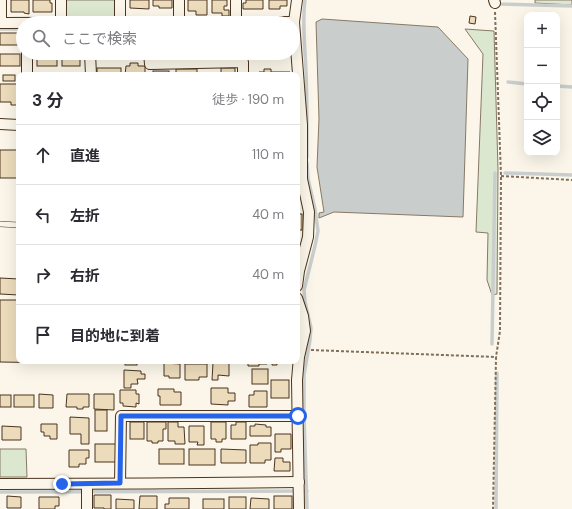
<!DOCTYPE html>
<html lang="ja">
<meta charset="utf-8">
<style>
:root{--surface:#fff;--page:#f7f7f7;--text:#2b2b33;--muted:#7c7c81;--line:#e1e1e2}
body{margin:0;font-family:"DM Sans","Noto Sans JP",sans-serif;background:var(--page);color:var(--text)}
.controls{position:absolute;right:12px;top:12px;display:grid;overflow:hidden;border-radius:8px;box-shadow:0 4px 16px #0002}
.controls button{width:36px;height:36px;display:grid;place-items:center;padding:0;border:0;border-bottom:1px solid var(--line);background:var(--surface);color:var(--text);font:20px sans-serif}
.stop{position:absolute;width:12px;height:12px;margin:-9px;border:3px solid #2563eb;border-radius:50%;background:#fff}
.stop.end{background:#2563eb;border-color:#fff;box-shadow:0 1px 4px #0008}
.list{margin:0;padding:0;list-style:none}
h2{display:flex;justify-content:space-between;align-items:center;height:52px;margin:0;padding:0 16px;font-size:17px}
h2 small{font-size:13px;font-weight:400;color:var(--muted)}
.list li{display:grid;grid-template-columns:26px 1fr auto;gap:12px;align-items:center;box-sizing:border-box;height:60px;padding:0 16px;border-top:1px solid var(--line)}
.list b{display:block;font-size:15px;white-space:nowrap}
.list em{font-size:13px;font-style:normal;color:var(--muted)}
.icon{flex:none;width:22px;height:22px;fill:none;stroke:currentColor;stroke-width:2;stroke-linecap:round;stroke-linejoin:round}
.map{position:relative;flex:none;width:572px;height:509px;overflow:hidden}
.search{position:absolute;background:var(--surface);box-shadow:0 4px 16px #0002;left:16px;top:16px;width:284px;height:44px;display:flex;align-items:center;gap:10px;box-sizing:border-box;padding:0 14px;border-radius:22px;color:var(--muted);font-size:15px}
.panel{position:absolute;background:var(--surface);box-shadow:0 4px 16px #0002;left:16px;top:72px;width:284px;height:292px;border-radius:8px}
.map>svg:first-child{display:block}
</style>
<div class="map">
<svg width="572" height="509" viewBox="0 0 572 509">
<rect width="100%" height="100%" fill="#fbf6e9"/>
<g fill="#dce7d0" stroke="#887966">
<rect x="66" y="0" width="50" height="19"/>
<polygon points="535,0 572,0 572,5 535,3"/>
<polygon points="465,29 494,31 498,170 497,294 492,295 487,280 488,233 476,232 483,54"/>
<polygon points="0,449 26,449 27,477 0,477"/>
</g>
<polygon fill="#c9cecd" stroke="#887966" points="322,19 438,27 468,59 463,217 334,212 319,218 319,213 324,212 317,167 319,119 316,22"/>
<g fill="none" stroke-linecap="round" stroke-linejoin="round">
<g stroke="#c9cecd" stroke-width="3.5">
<path d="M305,0C302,23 305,47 306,71C307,99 307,128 307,157"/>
<polyline points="499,1 499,4 572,6"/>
<polyline points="0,29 23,29"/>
<polyline points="508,82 527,84"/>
<polyline points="557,86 572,87"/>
<polyline points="307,163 308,179 315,209 318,231 315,246 304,290 305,302 311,328 310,340 304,375 304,415 307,509"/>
<polyline points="505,173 572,175"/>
<polyline points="492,344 495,173"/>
<polyline points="0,492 307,491"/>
<polyline points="496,509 497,373"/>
</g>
</g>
<g fill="#ecdcbc" stroke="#4a3520">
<polygon points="11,0 29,0 29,14 24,13 24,12 11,12"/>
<polygon points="33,0 50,0 50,3 52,3 52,12 33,12"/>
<polygon points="130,0 149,0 149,9 130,8"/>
<polygon points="153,0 172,0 172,8 159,8 159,6 153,6"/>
<polygon points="188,0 207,0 207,15 196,15 196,11 188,11"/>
<polygon points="212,0 227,0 227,6 224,6 224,10 229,10 229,16 222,16 222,13 212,13"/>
<polygon points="246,0 263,0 263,9 243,9 243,3 246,3"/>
<polygon points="269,0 287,0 287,6 280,6 280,9 269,9"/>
<polygon points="470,16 476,17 475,24 469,23"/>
<rect x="0" y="33" width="19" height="12"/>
<rect x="0" y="54" width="20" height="12"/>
<rect x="37" y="54" width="20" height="12"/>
<rect x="62" y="55" width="18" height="11"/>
<polygon points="130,63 138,63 138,66 145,66 145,75 125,75 126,66 130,66"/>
<rect x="97" y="68" width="24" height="7"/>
<rect x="221" y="68" width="14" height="7"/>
<rect x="176" y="69" width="21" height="6"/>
<polygon points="264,69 271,69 271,72 290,72 290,75 259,75 259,72 264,72"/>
<rect x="153" y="71" width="16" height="4"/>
<rect x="3" y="75" width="12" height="6"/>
<polygon points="0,84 19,84 19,105 11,105 11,102 0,102"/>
<rect x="0" y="150" width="19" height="28"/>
<rect x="297" y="214" width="5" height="16"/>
<polygon points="0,278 19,279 19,295 0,294"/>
<polygon points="0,300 19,300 19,361 64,361 64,363 0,362"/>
<rect x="125" y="361" width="12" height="4"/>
<polygon points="248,361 267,361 267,364 259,364 259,366 248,366"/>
<polygon points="272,361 291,361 291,362 277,362 277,365 272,365"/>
<polygon points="164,363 180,364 180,378 169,378 169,376 164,376"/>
<polygon points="213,363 229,363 229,376 218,375 218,380 212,380"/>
<polygon points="185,364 207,364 207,377 199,377 199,380 185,380"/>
<rect x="252" y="369" width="16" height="15"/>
<polygon points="124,370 141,371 141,374 145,374 145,379 137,379 138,384 131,384 131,388 124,388"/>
<rect x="271" y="380" width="18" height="18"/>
<polygon points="211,388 228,388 228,393 235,393 235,401 228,401 228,405 211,404"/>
<polygon points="158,389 174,389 174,392 181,392 181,405 160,405 160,396 158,396"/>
<polygon points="120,390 136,390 136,394 139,394 139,404 136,403 136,407 123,406 123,403 120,403"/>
<polygon points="254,391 267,391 267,407 249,407 249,395 254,395"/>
<polygon points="39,394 53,395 53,408 39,408"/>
<polygon points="67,394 89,394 89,407 83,407 83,409 77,409 77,407 66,407"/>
<polygon points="94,394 114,394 114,410 94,409"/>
<rect x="0" y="395" width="11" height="12"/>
<rect x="14" y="395" width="20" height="12"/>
<rect x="95" y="410" width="12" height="21"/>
<polygon points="70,417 89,418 89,444 81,444 81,434 70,434"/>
<rect x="130" y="422" width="14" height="17"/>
<polygon points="147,422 166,422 166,429 163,429 163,441 158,441 158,443 152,443 152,441 147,441"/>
<polygon points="168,422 178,422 178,427 184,427 185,444 175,444 175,441 168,441"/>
<polygon points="211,422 226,422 226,439 222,439 222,442 216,442 216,439 211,439"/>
<polygon points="236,422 246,422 246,439 231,439 231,425 236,425"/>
<polygon points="41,424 57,424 57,439 50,439 50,436 44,436 44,432 41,432"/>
<polygon points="255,424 266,425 266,427 271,427 271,436 250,436 250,426 255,426"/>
<polygon points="2,426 21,427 21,440 2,440"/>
<polygon points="189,426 204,426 204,445 197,445 198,442 189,442"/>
<polygon points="275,434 291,434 291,449 281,449 281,452 275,452"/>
<polygon points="258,443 271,443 271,460 265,460 265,463 250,463 250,445 258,445"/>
<rect x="95" y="444" width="21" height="18"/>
<rect x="159" y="449" width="25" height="15"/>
<rect x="189" y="449" width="26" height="16"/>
<polygon points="221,449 246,450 246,463 221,463"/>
<polygon points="69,450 89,450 89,458 86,458 86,464 79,464 79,467 69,467"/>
<polygon points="275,458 283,458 283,462 290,462 290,471 274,471"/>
<polygon points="94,495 111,495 111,509 104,509 104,508 94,508"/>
<polygon points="7,496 21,497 21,508 7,508"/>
<polygon points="140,496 157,496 157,509 139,509"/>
<rect x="274" y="496" width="18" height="13"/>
<polygon points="39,497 59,497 59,506 55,506 55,509 39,509"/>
<rect x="229" y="497" width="17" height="12"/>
<polygon points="169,498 189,498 189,509 165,509 165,504 169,504"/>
<polygon points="251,498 269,499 269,509 250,509"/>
<polygon points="116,499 134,500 134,509 116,509"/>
<rect x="203" y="499" width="21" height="10"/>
</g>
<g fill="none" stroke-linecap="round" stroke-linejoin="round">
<defs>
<polyline id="lane" points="0,224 19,225"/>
<g id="street">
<polyline points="1,0 1,23"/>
<polyline points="61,0 61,23"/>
<polyline points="297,0 294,22 302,125 302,179 309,212 308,237 299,271 297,286"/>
<polyline points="494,0 495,3"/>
<polyline points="179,22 179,0"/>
<polyline points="236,22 236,0"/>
<polyline points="0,23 294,22"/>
<polyline points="120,23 120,0"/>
<polyline points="90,53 91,75"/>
<polyline points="149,53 150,64 243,62 243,75"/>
<polyline points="27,75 27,53"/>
<polyline points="0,124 19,125"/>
<polyline points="297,298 303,316 305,331 299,357 297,380 299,509"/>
<polyline points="120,483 121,416 298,416"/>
<path d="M0,484C100,484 199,483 299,482"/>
<polyline points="87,509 87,484"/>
</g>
</defs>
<use href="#lane" stroke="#4a3520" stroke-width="6"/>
<use href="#street" stroke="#4a3520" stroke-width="12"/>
<g stroke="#7f6f5c" stroke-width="2" stroke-dasharray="3 2" stroke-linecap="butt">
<polyline points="495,12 501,176 500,331 496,357"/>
<polyline points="501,176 572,180"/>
<polyline points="311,350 496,357 493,509"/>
</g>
<use href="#lane" stroke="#fbf6e9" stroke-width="5"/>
<use href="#street" stroke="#fbf6e9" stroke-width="10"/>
</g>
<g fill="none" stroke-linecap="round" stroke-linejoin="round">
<polyline stroke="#2563eb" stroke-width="5" points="62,484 120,483 121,416 298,416"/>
</g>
</svg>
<div class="controls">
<button>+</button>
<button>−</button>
<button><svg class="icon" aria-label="locate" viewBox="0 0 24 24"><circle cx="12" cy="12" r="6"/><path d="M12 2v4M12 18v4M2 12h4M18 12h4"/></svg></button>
<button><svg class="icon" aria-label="layers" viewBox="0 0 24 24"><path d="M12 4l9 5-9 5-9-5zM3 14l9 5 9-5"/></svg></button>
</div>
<div class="stop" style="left:298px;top:416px"></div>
<div class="stop end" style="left:62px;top:484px"></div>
<div class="search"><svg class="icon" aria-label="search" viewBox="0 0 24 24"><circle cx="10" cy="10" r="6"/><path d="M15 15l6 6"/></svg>ここで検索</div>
<section class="panel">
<h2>3 分<small>徒歩 · 190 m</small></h2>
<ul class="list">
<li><svg class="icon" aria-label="ahead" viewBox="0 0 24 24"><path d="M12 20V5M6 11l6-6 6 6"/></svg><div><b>直進</b></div><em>110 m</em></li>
<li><svg class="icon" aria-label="left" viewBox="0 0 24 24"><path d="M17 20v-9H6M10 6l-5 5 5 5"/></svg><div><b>左折</b></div><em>40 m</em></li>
<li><svg class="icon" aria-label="right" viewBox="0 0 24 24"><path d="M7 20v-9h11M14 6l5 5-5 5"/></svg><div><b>右折</b></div><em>40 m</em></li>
<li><svg class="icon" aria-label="arrive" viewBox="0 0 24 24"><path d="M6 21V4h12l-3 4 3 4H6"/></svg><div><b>目的地に到着</b></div></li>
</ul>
</section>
</div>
